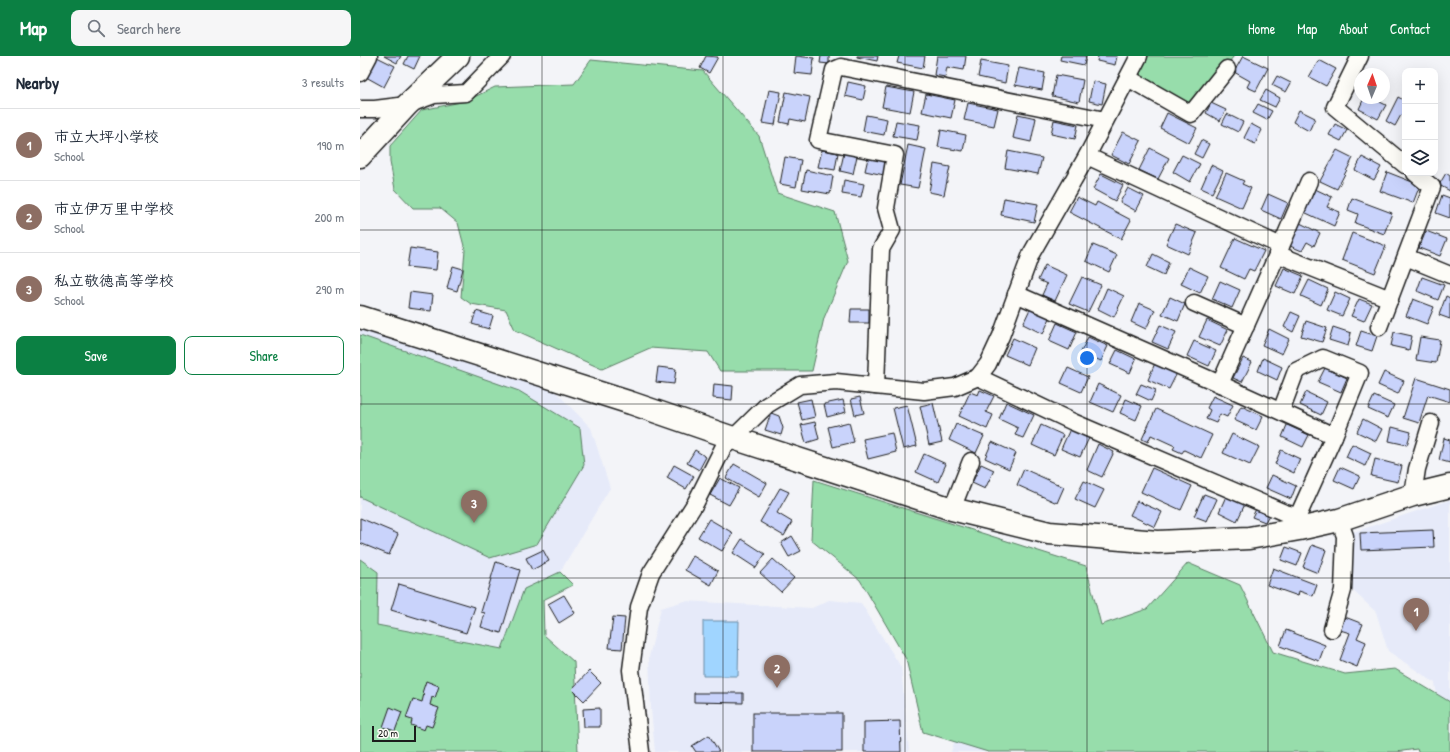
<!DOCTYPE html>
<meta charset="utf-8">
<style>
:root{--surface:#fff;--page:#f6f6f7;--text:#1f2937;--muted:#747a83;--line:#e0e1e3;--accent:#0b8043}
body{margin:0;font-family:"Patrick Hand","Klee One",sans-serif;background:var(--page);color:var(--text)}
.controls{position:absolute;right:12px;top:12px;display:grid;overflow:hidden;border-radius:8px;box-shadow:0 4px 16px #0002}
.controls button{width:36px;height:36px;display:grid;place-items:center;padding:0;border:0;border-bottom:1px solid var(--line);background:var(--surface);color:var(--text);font:20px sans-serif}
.compass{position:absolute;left:994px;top:12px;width:36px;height:36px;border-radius:50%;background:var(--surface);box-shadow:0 4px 16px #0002;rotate:2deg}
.scale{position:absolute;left:12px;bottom:10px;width:44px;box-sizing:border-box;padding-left:4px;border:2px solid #1c1c1c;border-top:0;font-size:11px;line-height:14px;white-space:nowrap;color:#1c1c1c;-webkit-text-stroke:3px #fdfcf7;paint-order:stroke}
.you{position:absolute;left:727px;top:302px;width:14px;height:14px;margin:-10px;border:3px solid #fff;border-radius:50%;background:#1a73e8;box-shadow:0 0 0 6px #1a73e833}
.badge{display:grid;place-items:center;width:26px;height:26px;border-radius:50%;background:var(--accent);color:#fff;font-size:13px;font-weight:700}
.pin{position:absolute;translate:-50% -33px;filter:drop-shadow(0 1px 2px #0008)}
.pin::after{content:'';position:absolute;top:21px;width:14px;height:12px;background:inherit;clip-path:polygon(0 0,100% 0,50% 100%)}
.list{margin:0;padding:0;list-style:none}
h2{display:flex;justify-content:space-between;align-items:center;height:52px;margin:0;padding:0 16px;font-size:17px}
h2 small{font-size:13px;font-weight:400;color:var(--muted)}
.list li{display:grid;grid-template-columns:26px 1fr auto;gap:12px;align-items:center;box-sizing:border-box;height:72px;padding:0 16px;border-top:1px solid var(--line)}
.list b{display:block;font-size:15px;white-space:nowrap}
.list p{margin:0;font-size:13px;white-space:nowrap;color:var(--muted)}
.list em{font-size:13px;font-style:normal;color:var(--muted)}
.actions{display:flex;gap:8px;padding:12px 16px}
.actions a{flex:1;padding:9px 0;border:1px solid var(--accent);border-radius:8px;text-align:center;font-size:14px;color:var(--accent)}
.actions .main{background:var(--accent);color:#fff}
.icon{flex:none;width:22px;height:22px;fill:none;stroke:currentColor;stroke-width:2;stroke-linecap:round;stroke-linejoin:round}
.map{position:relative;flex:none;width:1090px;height:696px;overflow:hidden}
header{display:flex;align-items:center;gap:24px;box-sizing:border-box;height:56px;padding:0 20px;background:var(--accent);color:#fff}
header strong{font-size:19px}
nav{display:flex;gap:22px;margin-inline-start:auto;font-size:14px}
.search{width:280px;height:36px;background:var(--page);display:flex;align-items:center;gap:10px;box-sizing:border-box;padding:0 14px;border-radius:8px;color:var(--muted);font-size:15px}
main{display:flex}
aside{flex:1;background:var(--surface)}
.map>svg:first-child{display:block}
</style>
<header>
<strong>Map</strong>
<div class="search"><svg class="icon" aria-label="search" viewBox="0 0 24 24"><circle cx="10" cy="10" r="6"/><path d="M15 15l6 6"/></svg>Search here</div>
<nav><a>Home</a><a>Map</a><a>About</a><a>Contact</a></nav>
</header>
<main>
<aside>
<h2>Nearby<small>3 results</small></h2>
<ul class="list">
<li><span class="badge" style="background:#8d6e63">1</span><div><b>市立大坪小学校</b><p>School</p></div><em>190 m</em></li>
<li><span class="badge" style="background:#8d6e63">2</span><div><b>市立伊万里中学校</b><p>School</p></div><em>200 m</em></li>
<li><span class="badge" style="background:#8d6e63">3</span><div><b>私立敬徳高等学校</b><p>School</p></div><em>290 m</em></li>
</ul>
<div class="actions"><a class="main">Save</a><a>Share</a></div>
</aside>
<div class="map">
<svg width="1090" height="696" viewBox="0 0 1090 696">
<rect width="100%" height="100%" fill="#f3f4f8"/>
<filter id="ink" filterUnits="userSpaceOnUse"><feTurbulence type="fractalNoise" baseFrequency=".025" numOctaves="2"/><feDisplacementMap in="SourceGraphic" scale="8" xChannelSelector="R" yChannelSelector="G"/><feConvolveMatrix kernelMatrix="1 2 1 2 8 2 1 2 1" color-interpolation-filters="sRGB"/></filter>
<g filter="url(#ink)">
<g fill="#e6eaf9">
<polygon points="0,273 191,331 231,372 250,432 200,516 164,533 142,593 17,569 18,516 0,503"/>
<polygon points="1090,444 1090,696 1086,696 1075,627 1028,595 1016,556 990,532 991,477"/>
<polygon points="469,544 501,547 541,611 549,696 295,696 291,653 289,601 301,552 324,545 452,552"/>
<polygon points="598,675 655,696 591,696"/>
</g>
<g fill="#97ddab" stroke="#5a7c64">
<polygon points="786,0 874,0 832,49 777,18"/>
<polygon points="231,4 343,15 399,80 417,137 475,156 488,205 464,262 452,315 360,315 348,296 290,292 242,313 155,274 146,254 111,248 101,241 105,194 98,167 80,152 53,152 35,133 30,106 30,90 62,54 106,45 135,31 214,28"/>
<polygon points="0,279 159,335 220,372 224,409 177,488 130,502 0,441"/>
<polygon points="454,424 726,510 741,569 787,553 828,507 880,529 913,596 985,618 1035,613 1090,646 1090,696 1058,696 1057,693 1036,696 628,696 563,676 546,603 500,524 451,484"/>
<polygon points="0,503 18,516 17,569 142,593 164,533 200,516 213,529 183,544 184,579 214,606 218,696 0,696"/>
</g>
<polygon fill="#a0d5ff" stroke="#6b8ba4" points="343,565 379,565 378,620 343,620"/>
<g fill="#c9d3fb" stroke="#1c1c1c">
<polygon points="24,0 41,0 37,7"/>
<polygon points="48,0 60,0 54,13 44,8"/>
<polygon points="346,0 358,1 349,17 340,12"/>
<polygon points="436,0 454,2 452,19 434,17"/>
<polygon points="461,0 469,0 469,8 460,7"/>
<polygon points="497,0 518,0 517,5 497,1"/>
<polygon points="539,0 565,0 563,12 537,7"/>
<polygon points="577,0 606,0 604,14 587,11 585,21 574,19"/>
<polygon points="701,0 726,0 724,9 700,4"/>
<polygon points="738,0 757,0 755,9 737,5"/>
<polygon points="883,0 908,12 896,35 887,31 890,25 874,16"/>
<polygon points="17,1 35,10 24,31 6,21"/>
<polygon points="959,4 976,13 966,30 949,21"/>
<polygon points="621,5 648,10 645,27 618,21"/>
<polygon points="659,12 685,17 682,34 655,29"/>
<polygon points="696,19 723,24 719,46 692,40"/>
<polygon points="917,20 931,27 926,36 912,29"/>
<polygon points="733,25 746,28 742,48 729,45"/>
<polygon points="488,26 506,30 503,44 485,40"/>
<polygon points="526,31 554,36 550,56 522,51"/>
<polygon points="409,34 421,36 415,69 402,67"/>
<polygon points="906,34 920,42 915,51 900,44"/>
<polygon points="426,36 450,41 445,66 430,63 429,68 420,66"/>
<polygon points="566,38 595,44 591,62 562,56"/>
<polygon points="1038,41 1045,45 1045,61 1041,59 1035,70 1026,65"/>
<polygon points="1004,42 1012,42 1026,49 1018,63 999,53"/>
<polygon points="608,47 638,53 634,70 604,64"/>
<polygon points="851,47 866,54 860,65 846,57"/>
<polygon points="898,48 912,55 907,64 893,57"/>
<polygon points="939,54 955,62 949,75 933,66"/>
<polygon points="807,57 837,72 829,87 800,72"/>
<polygon points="658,58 676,62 671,86 653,82"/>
<polygon points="867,58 883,66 878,76 862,68"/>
<polygon points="506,59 527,63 524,79 503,75"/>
<polygon points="694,64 718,69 715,83 691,78"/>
<polygon points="536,65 560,69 557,84 533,80"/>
<polygon points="891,68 902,74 895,88 884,82"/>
<polygon points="975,68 987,74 981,85 969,79"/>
<polygon points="581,74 606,79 603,95 578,91"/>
<polygon points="763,76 781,85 769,108 751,99"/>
<polygon points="841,84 849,88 842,102 834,98"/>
<polygon points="548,89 566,93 558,132 540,129"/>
<polygon points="790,92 809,102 798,123 779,114"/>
<polygon points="462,94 478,97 475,114 458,111"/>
<polygon points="977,94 993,102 977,133 960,125"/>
<polygon points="648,95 682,102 678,118 645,112"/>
<polygon points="484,97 497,100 493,118 480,115"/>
<polygon points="822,99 840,108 830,126 813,116"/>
<polygon points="425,101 441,104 436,131 420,128"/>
<polygon points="1002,101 1021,111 1014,124 995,114"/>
<polygon points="508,102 527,105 524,119 505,115"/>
<polygon points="574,108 590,111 584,139 569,136"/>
<polygon points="851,109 863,115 852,137 841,132"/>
<polygon points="446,114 473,120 470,138 442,133"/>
<polygon points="1027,116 1060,129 1053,147 1020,135"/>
<polygon points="866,117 884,125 882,128 891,132 882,152 855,140"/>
<polygon points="1086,117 1090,120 1090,135 1079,129"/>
<polygon points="741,118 763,129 755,145 733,133"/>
<polygon points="484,124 504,128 501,141 482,138"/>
<polygon points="768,132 784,140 776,155 760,146"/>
<polygon points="955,133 972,141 967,151 980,156 974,170 944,156"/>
<polygon points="908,138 928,147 921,163 901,154"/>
<polygon points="1082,139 1090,142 1090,162 1076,157"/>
<polygon points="717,141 735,150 737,146 771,164 761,183 709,156"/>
<polygon points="644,142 678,148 674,166 641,159"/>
<polygon points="992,142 1032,157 1024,178 995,167 998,158 988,154"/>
<polygon points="940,167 960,177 954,190 947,186 942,195 930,190"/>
<polygon points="815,168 837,177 828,198 806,188"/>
<polygon points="1066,175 1087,183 1080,200 1059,192"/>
<polygon points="992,177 1026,190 1015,217 982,204"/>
<polygon points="875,182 904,195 894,215 889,213 884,223 861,212"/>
<polygon points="733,189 757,199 749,216 726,205"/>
<polygon points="50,192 78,196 76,214 47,211"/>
<polygon points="793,198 809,206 804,219 787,211"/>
<polygon points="685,209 707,219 695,245 682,239 687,228 678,224"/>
<polygon points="93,210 103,213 97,235 87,232"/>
<polygon points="829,211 848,220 840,237 821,228"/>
<polygon points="924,212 943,220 935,238 916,230"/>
<polygon points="722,221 741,229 728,256 709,248"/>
<polygon points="1062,221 1084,229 1078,244 1057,235"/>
<polygon points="949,224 968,233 961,249 941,240"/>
<polygon points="860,225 880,234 872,252 852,243"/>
<polygon points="747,232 764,240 754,261 738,253"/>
<polygon points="50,236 73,239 71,255 48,252"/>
<polygon points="975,236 990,243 982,260 967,254"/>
<polygon points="1086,240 1090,242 1090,263 1079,259"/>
<polygon points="810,241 825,248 818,265 802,258"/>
<polygon points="999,243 1012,248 1004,265 991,260"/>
<polygon points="1053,243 1074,251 1067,268 1046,260"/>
<polygon points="779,247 795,254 786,273 771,266"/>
<polygon points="491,253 509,253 509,267 490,267"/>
<polygon points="670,253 690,262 683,278 663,268"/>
<polygon points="116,255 133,260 129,273 112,268"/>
<polygon points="931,256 940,260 933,276 924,271"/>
<polygon points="847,264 868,274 860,290 839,281"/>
<polygon points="946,265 967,272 962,286 941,280"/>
<polygon points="697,267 717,276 709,294 689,285"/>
<polygon points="800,269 816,276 808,293 792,286"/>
<polygon points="973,271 991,277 988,290 969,284"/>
<polygon points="909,273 929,283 922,298 902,289"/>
<polygon points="1001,275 1017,280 1012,295 996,290"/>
<polygon points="1034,276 1052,280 1049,294 1031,290"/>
<polygon points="728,281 748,290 741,305 721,296"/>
<polygon points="1060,281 1080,284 1076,307 1056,304"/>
<polygon points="653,282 675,292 668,309 645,299"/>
<polygon points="834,285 856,295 849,310 827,300"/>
<polygon points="757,294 776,303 770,317 750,308"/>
<polygon points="883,302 892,306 882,326 873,322"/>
<polygon points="903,302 922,311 917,324 898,315"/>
<polygon points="795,307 817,317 809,333 788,324"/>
<polygon points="298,311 316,313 314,328 296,326"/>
<polygon points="708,312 728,321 721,336 701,327"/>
<polygon points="965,312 987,322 981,336 958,326"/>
<polygon points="1024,316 1044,325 1038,338 1018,329"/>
<polygon points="1056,322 1090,333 1090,346 1068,339 1059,367 1043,362"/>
<polygon points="354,328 373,330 372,344 353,342"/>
<polygon points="738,328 761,339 753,356 730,346"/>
<polygon points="781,328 796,334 791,345 776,338"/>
<polygon points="620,334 634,340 626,356 633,359 627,373 599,360 610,336 618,339"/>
<polygon points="946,336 967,346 961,359 940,349"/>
<polygon points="853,340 873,349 867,361 860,358 856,367 846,363 850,354 847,352"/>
<polygon points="1014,340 1034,349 1028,362 1008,353"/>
<polygon points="500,341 504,357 495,359 491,343"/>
<polygon points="451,343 455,361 442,364 437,346"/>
<polygon points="766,343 782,350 776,364 760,357"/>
<polygon points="483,344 486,356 467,361 464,348"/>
<polygon points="646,346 674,359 663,382 655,379 658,372 639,363"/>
<polygon points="573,347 582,386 569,389 560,350"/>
<polygon points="547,349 557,390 543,393 533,352"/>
<polygon points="881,350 903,360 896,374 874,364"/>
<polygon points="796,353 852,379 841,402 824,394 822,397 813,393 815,390 791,379 788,386 782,383"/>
<polygon points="411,357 419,360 423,372 421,379 405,374"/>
<polygon points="1003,363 1022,373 1016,385 997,376"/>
<polygon points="455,366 459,383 446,387 441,369"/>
<polygon points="489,366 494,386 473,391 468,371"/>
<polygon points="596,368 624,380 616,397 589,384"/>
<polygon points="681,369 703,379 694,399 672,389"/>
<polygon points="927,369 949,379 943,391 922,381"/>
<polygon points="1032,371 1051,376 1047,389 1029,385"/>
<polygon points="710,373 729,382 720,401 701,393"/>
<polygon points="532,377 536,396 508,403 503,383"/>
<polygon points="872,378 899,391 890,409 863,397"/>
<polygon points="1084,382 1090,384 1090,407 1079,404"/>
<polygon points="632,386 656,397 649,413 625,402"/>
<polygon points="738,388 754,396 742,421 727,414"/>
<polygon points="992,388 1011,397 1005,410 986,401"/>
<polygon points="335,394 346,401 339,414 327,407"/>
<polygon points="921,394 940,403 934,417 915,408"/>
<polygon points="564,398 586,408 578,426 556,416"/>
<polygon points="1015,403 1042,410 1038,426 1011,420"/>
<polygon points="374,408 407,427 399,441 366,422"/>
<polygon points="621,408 634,414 625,433 612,427"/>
<polygon points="314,409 334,420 326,433 307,422"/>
<polygon points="980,411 1000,420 994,433 974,424"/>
<polygon points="792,412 832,430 821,454 781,436"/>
<polygon points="664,413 704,431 697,447 657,429"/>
<polygon points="912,419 936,430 931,443 906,432"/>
<polygon points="360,422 379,432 369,449 350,439"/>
<polygon points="724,425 744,434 735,452 715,443"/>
<polygon points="420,432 429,436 417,457 432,466 424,480 400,466"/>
<polygon points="844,438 857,443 847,465 834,460"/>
<polygon points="867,438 886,446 877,465 859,456"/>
<polygon points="777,445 802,456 795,471 770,459"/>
<polygon points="897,451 910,457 905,466 892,461"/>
<polygon points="0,462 38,478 29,499 0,487"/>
<polygon points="349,463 373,477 362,495 338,481"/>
<polygon points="1073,474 1074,491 1001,494 1000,477"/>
<polygon points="432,480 441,495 429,501 421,487"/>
<polygon points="382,483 405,498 396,512 373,497"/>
<polygon points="952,489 966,494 958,517 943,511"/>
<polygon points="926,491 942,497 937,510 921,504"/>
<polygon points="183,494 189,505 172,514 166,502"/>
<polygon points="333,500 358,515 351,529 325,514"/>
<polygon points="413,503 434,522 421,536 400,517"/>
<polygon points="136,506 160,514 141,577 121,571 125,557 121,556"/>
<polygon points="913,512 957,529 953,540 939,535 938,540 907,529"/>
<polygon points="39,528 115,551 106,577 31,554"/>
<polygon points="204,539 215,557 199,567 188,548"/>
<polygon points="253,561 265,562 262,593 249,592"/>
<polygon points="985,561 1003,568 997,582 1006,586 997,611 980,604 990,577 980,574"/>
<polygon points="926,574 965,589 959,605 920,590"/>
<polygon points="229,615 241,627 224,645 212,633"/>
<polygon points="66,625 79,630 75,642 72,641 70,649 79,652 72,671 66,669 64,674 51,669 52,664 46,662 53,643 62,646 64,638 62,637"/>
<polygon points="334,637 383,637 383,647 334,646"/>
<polygon points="30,651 42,656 35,675 23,671"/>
<polygon points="240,652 240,671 224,671 223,653"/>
<rect x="393" y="657" width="89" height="39"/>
<polygon points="540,665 541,696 504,696 504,666"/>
<polygon points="349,679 359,696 336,696 332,690"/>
</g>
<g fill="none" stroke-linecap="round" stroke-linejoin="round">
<defs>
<g id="street">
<polyline points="1000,0 975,51 1045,109"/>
<polyline points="0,17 9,0"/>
<polyline points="768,22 831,58 867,13"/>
<polyline points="0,53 15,53 47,49 74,39 106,37 142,0"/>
<polyline points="727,100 921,190 860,328"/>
<polyline points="921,190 949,125"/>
<polyline points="917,198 1030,243"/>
<polyline points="1046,201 1090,219"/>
<polyline points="656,238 860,328 974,380 938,460"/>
<polyline points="834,247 886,270"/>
<polyline points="1019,271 1072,131 1055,117"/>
<polyline points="618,321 713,366 925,457 938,460 938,471"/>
<polyline points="516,330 521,193 532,174 526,152 535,99 458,84 474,14 481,11 745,64"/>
<polyline points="921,355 936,315 963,302 1000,317 974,380"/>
<polyline points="1053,439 1057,413 1071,367"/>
<polyline points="592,453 611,405"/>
<polyline points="972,573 983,534 985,480 979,464"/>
<polyline points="281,696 271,614 279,551 291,517 336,446 363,392 407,349 440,329 476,326 564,335 595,331 618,321 628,308 641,280 671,198 727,100 779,0"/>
</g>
<g id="secondary">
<polyline points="0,100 47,49 98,0"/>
<polyline points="0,261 271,347 373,382 592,453 689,477 798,486 889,482 939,473 979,464 1053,439 1090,430"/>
</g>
</defs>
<use href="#street" stroke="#1c1c1c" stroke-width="19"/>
<use href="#secondary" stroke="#1c1c1c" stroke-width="25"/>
<use href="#street" stroke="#fdfcf7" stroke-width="16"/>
<use href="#secondary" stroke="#fdfcf7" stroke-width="22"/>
</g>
</g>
<path fill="none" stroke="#1c1c1c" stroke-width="1" stroke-opacity="0.55" d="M182,0V696M363,0V696M545,0V696M727,0V696M908,0V696M0,174H1090M0,348H1090M0,522H1090"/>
</svg>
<div class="controls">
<button>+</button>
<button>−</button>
<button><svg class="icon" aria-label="layers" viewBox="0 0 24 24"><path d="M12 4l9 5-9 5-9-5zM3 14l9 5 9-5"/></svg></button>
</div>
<svg class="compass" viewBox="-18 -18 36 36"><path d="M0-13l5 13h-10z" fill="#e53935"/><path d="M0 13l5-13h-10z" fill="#747a83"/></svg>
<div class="scale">20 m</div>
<div class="you"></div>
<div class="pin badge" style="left:1056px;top:575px;background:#8d6e63">1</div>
<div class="pin badge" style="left:417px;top:632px;background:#8d6e63">2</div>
<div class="pin badge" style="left:114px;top:467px;background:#8d6e63">3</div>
</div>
</main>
